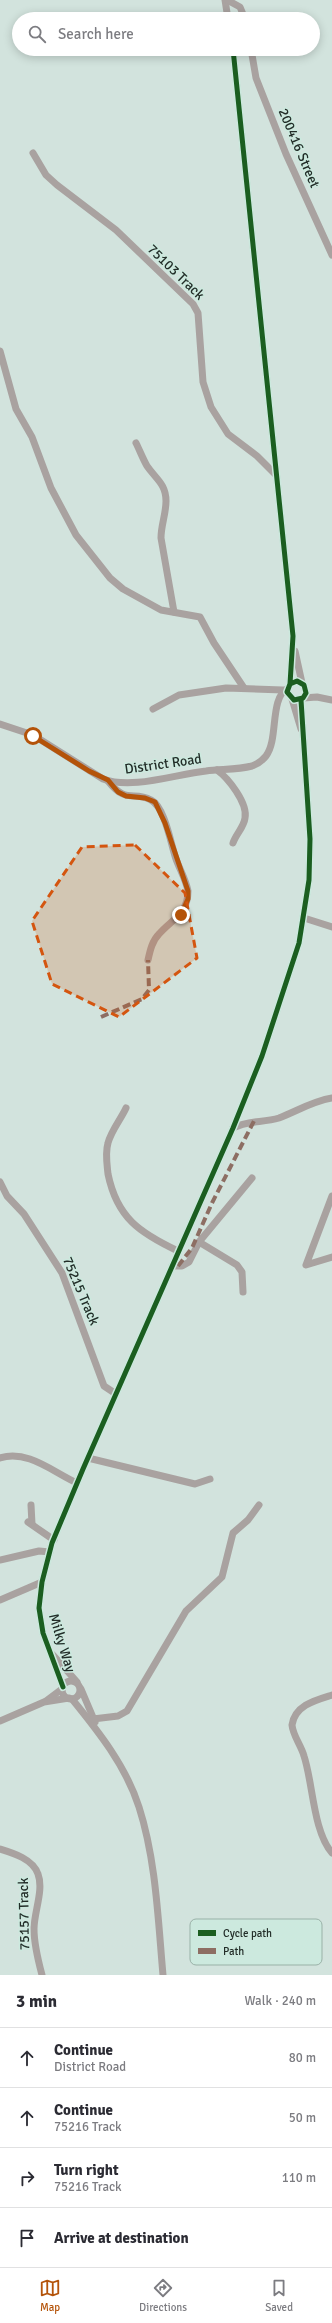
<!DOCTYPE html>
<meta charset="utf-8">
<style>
:root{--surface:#fff;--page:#f2f2f3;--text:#2b2b33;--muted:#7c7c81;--line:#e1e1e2;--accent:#b45309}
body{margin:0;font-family:Signika,sans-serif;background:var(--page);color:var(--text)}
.stop{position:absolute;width:12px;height:12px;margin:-9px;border:3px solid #b45309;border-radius:50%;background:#fff}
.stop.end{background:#b45309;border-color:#fff;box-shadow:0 1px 4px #0008}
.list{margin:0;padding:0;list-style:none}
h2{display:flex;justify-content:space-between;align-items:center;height:52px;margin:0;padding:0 16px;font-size:17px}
h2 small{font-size:13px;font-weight:400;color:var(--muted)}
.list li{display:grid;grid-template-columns:26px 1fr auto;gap:12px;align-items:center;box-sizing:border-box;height:60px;padding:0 16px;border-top:1px solid var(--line)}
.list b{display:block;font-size:15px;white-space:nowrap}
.list p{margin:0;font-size:13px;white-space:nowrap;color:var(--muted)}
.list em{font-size:13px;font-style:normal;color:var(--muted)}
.icon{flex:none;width:22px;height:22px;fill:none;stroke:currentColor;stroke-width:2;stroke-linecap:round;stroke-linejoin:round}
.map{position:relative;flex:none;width:332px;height:1975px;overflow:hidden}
.search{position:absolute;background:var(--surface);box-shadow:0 2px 10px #0003;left:12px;right:12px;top:12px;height:44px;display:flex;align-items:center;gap:10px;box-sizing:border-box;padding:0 14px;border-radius:22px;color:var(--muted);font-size:15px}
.sheet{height:292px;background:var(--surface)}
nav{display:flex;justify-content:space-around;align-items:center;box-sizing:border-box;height:56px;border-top:1px solid var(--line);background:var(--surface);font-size:11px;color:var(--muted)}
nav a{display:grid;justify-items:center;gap:2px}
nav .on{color:var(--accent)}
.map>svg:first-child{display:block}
</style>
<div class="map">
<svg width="332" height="1975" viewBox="0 0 332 1975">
<rect width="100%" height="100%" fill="#d2e3dd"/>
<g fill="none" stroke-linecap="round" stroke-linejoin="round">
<g stroke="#a9a2a0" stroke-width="7">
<polyline points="225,0 228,19"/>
<polyline points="227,0 240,7 245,19"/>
<polyline points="233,49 293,636 290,684 287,692 294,700 303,698 306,693 304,685 297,681 290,684"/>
<polyline points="251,49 256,78 286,154 332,255"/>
<polyline points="33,153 46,175 57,185 116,230 193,304 198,313 203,382 211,407 228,434 257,456 275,474"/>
<polyline points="0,351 16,409 32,437 51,488 76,535 110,578 123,589 161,610 200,617 214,643 244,688"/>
<path d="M136,443C140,451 143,459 147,466C156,479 166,484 166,501C166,514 161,525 161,538L174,612"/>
<polyline points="295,651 302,683"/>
<polyline points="303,698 317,697 332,700"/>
<polyline points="292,699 301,729"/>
<polyline points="153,709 179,695 226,688 283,690"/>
<path d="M0,724L33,735L103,779C132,790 176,774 206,771C221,769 237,770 252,766C258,764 262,761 266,756C279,739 269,698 288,688"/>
<path d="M217,770C228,778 248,803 245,818C244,827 236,834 233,843"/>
<path d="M108,781C127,805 133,790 151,800C165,807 171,845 176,859C180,870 186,880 188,891C188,914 172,919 159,934C152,941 150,951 148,960"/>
<polyline points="304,918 332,927"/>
<path d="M126,1108C121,1119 111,1131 108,1143C105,1153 107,1164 108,1174C117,1218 140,1233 178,1251"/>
<path d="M233,1128C248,1120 263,1123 279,1118C297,1111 313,1101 332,1098"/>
<polyline points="0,1182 7,1196 24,1214 62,1273 104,1386 116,1394"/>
<polyline points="332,1196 306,1265 332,1257"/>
<polyline points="199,1242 237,1265 242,1272 243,1292"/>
<polyline points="172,1266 182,1266 189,1262 199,1242 252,1178"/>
<path d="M0,1458C27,1449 53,1472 77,1483"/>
<polyline points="88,1458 195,1484 210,1479"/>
<polyline points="31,1505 32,1524"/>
<polyline points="28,1522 54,1540"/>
<polyline points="0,1560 39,1551 50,1552"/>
<polyline points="0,1600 42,1582"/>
<polyline points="53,1655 77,1682"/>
<circle cx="71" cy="1690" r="9"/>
<polyline points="63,1687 43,1633 39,1608 42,1582 52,1543 83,1469 233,1128 262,1056 299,943 309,880 310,839 301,700"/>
<polyline points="81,1689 95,1722"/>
<path d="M332,1695C316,1700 295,1705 292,1725C293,1736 301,1745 304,1756C313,1783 313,1831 332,1853"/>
<path d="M72,1699C98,1731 126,1766 139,1807C156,1860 158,1919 163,1975"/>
<polyline points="46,1701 62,1689"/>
<polyline points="93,1719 118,1716 127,1711 186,1611 222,1577 233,1533 248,1520 259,1505"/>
<polyline points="0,1721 44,1702 69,1698"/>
<path d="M0,1849C13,1853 33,1859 38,1874C44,1890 34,1912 34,1929C34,1944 38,1960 42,1975"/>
</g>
<g stroke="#8d6e63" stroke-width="4" stroke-dasharray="8 4" stroke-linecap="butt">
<polyline points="101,1017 142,999 149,990 148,960"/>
<polyline points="178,1266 192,1248 212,1203 254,1121"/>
</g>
<defs>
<g id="cycleway">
<polyline points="233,49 293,636 290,684 287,692 294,700 303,698 306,693 304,685 297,681 290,684"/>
<polyline points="63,1687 43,1633 39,1608 42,1582 52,1543 83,1469 233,1128 262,1056 299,943 309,880 310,839 301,700"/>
</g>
</defs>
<use href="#cycleway" stroke="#cce9de" stroke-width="8"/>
<use href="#cycleway" stroke="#1b5e20" stroke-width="5"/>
</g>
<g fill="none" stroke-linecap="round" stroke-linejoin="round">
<polyline stroke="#b45309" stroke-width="5" points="33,736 89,771 108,780 118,792 126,796 145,798 155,802 165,823 188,891 188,899 181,915"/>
</g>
<path fill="#d4550f" fill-opacity="0.2" stroke="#d4550f" stroke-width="3" stroke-dasharray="8 5" stroke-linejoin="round" d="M135,845L185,893L197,958L119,1017L52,984L32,921L82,847Z"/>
<g text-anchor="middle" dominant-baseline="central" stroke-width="3" stroke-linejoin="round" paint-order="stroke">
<g font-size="14" fill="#222d28" stroke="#cce9de">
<text transform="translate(299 148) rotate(67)">200416 Street</text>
<text transform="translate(176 272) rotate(44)">75103 Track</text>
<text transform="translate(163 764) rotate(-8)">District Road</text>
<text transform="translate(81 1291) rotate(67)">75215 Track</text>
<text transform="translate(62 1643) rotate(73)">Milky Way</text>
<text transform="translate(24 1914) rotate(-91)">75157 Track</text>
</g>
</g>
<rect x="190" y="1919" width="132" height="46" rx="6" fill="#cce9de" stroke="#99b1a7" stroke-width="1"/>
<rect x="198" y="1930" width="18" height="6" fill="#1b5e20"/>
<rect x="198" y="1948" width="18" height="6" fill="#8d6e63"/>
<g font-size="11" fill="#222d28">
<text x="223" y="1937">Cycle path</text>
<text x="223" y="1955">Path</text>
</g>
</svg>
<div class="stop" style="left:33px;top:736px"></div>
<div class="stop end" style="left:181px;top:915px"></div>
<div class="search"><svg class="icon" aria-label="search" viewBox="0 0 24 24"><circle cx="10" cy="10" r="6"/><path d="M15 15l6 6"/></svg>Search here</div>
</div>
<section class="sheet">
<h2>3 min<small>Walk · 240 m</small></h2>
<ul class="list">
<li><svg class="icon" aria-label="ahead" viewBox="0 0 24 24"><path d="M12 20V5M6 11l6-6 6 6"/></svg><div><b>Continue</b><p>District Road</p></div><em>80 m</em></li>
<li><svg class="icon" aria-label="ahead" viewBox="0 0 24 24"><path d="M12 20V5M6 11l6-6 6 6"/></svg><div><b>Continue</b><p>75216 Track</p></div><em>50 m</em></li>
<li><svg class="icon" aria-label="right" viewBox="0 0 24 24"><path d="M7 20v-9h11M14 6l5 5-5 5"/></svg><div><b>Turn right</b><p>75216 Track</p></div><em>110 m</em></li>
<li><svg class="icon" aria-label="arrive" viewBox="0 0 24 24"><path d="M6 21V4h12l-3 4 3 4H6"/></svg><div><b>Arrive at destination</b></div></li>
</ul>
</section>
<nav>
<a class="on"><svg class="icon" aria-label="map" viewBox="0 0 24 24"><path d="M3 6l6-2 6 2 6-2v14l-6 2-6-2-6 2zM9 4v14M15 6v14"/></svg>Map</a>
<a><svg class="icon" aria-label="directions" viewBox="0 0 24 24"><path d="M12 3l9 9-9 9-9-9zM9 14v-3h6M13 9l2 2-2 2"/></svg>Directions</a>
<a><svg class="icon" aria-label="saved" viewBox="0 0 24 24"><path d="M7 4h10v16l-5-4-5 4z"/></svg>Saved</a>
</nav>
